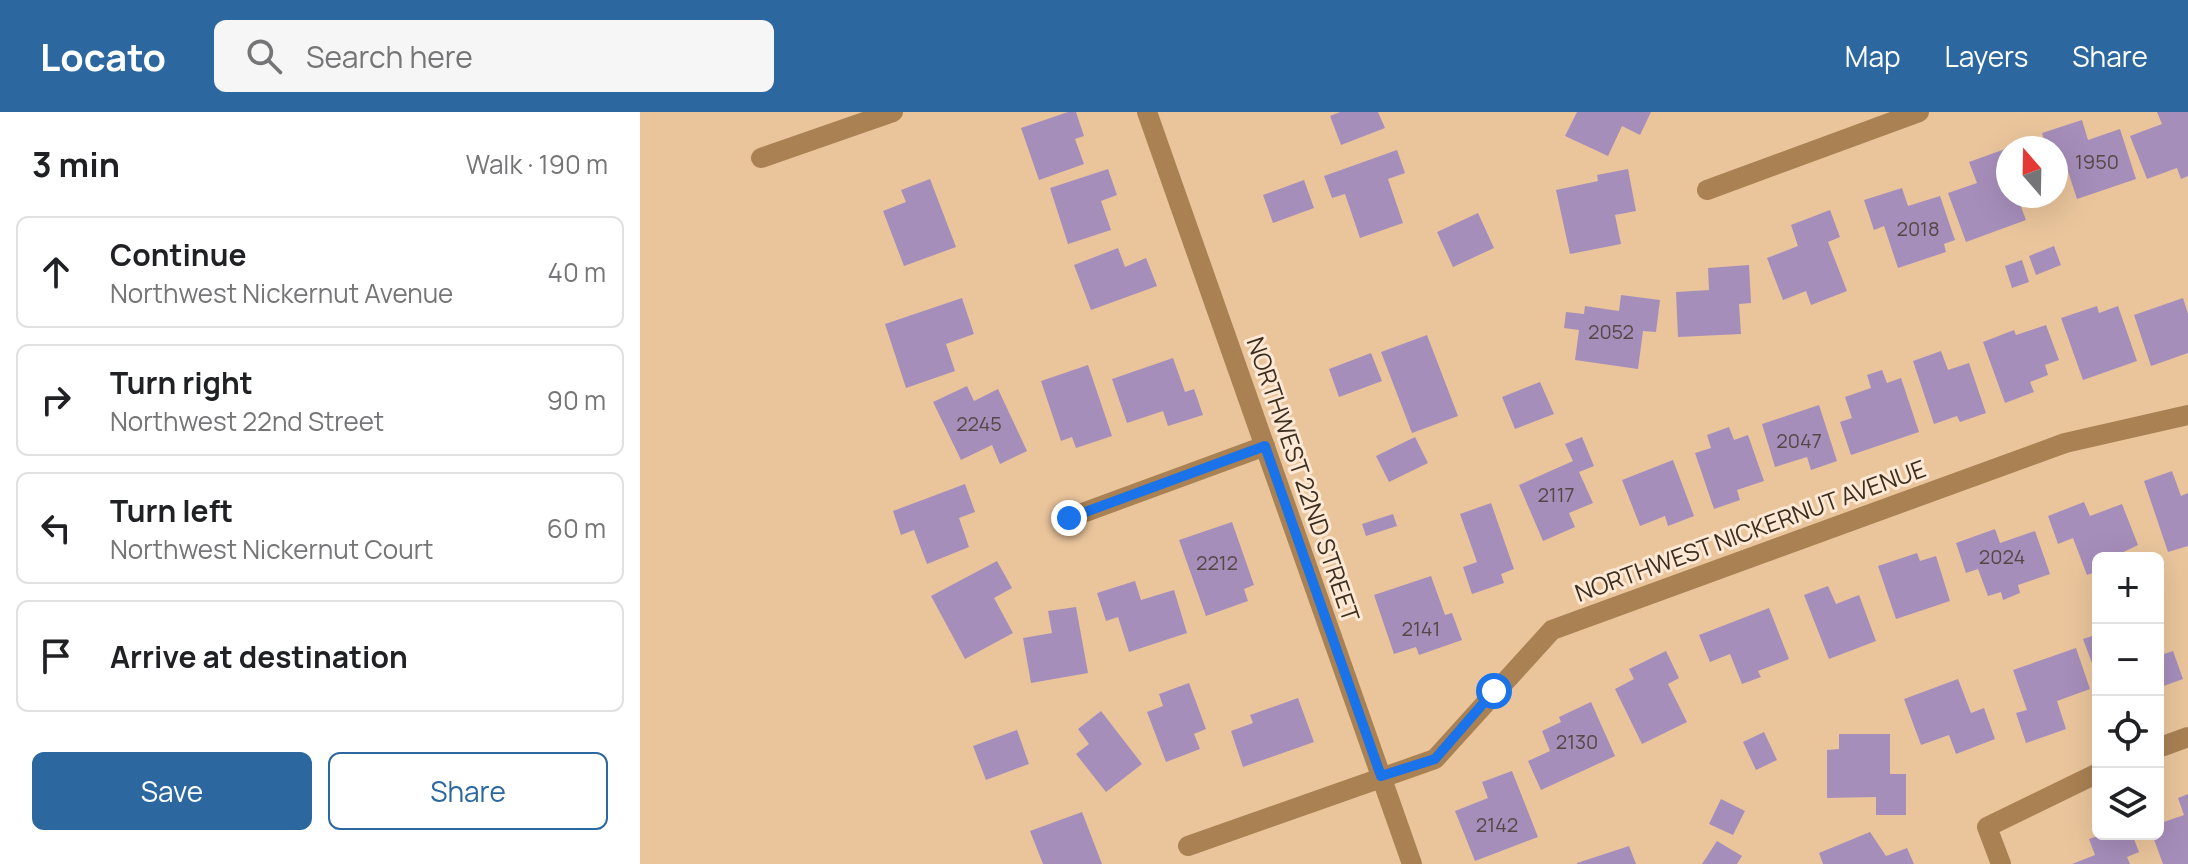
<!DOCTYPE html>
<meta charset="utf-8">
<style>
:root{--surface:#fff;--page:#f6f6f6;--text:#202124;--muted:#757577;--line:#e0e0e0;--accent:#2c689f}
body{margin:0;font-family:Manrope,sans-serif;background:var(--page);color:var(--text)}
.controls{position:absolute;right:24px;bottom:24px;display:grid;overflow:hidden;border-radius:12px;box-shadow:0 8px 32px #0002}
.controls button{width:72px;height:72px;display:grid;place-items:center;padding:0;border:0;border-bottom:2px solid var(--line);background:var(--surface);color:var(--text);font:40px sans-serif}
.compass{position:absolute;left:1356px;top:24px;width:72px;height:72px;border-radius:50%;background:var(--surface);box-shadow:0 8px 32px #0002;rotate:340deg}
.stop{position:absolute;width:24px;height:24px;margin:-18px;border:6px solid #1a73e8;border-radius:50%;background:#fff}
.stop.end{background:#1a73e8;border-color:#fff;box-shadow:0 2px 8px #0008}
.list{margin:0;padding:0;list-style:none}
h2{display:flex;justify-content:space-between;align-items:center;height:104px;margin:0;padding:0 32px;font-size:34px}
h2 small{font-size:26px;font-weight:400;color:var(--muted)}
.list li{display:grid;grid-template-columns:52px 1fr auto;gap:24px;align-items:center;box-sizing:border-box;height:112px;margin:0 16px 16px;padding:0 16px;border:2px solid var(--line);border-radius:12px}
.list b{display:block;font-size:30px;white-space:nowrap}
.list p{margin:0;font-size:26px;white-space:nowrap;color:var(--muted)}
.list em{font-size:26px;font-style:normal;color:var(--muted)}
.actions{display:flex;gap:16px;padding:24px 32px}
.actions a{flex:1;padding:18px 0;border:2px solid var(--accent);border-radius:12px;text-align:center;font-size:28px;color:var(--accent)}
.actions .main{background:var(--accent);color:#fff}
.icon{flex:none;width:44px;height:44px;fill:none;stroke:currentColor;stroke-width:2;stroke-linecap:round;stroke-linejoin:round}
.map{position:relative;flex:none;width:1548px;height:752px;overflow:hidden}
header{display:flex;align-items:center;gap:48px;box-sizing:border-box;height:112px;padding:0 40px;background:var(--accent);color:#fff}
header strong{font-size:38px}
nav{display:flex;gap:44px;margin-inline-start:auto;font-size:28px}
.search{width:560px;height:72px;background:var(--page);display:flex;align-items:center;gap:20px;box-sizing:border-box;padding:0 28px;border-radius:12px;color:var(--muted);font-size:30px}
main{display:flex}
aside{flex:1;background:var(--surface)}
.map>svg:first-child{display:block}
</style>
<header>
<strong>Locato</strong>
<div class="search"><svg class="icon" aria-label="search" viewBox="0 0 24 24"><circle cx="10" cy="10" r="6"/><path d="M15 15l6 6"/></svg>Search here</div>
<nav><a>Map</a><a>Layers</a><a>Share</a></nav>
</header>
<main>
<aside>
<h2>3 min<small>Walk · 190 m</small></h2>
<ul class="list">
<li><svg class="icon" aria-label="ahead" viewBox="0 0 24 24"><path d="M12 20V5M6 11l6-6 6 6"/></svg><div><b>Continue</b><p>Northwest Nickernut Avenue</p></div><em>40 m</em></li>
<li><svg class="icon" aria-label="right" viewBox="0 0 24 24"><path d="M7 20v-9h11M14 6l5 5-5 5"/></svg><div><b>Turn right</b><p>Northwest 22nd Street</p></div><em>90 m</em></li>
<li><svg class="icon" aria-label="left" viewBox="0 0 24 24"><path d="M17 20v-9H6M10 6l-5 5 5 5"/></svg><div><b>Turn left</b><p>Northwest Nickernut Court</p></div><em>60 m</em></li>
<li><svg class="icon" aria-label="arrive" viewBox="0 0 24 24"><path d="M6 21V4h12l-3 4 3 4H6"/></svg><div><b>Arrive at destination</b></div></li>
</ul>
<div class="actions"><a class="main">Save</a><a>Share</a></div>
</aside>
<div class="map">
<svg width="1548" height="752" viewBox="0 0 1548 752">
<rect width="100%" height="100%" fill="#eac59c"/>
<g fill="#a68eba">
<polygon points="428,0 436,0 444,24 435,27 444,52 399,68 381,16"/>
<polygon points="700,0 738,0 745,16 701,33 690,4"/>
<polygon points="937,0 1011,0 1000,23 982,14 968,44 925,24"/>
<polygon points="1517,0 1548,0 1548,64 1541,67 1537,56 1507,67 1490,24 1522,12"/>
<polygon points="1442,8 1448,28 1480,17 1496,67 1437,87 1424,47 1416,50 1416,36 1407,36 1402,21"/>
<polygon points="1368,36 1368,84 1377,84 1386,108 1326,130 1308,81 1337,71 1329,50"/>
<polygon points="757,38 765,61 748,67 763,111 720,126 705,82 692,86 684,64"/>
<polygon points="468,57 477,83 461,89 471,118 428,132 410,76"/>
<polygon points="988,57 996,99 975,103 981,132 930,142 916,78 958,69 957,63"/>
<polygon points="290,67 316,135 264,154 243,99 266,90 261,78"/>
<polygon points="664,68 674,96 633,111 623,83"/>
<polygon points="1262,76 1268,94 1300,84 1315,128 1304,132 1306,140 1258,156 1244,114 1234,118 1224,88"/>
<polygon points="1190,98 1200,125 1188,130 1207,179 1171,193 1166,179 1143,188 1127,146 1158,134 1151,113"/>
<polygon points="838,101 854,136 813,155 797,120"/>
<polygon points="1414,134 1421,153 1396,163 1389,144"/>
<polygon points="478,136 485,155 506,146 517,174 451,198 434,153"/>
<polygon points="1382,148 1389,170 1372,176 1365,154"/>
<polygon points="1109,153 1111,191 1099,192 1101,222 1038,225 1036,180 1069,178 1068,156"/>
<polygon points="981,183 1020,188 1016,220 1003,219 998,257 935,248 939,218 924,216 926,200 944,202 945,194 979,199"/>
<polygon points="322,186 334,222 306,232 315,259 266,276 245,212"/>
<polygon points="1543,186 1548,202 1548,241 1511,254 1494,203"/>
<polygon points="1457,194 1459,201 1478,194 1497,249 1443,268 1421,206"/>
<polygon points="1406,213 1419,248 1405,253 1408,263 1390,270 1394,280 1365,291 1343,230 1374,218 1376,223"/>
<polygon points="787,223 818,304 772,321 741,240"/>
<polygon points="1301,239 1308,258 1329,251 1346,301 1320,310 1317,304 1294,312 1273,249"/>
<polygon points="731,241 742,269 699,285 689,257"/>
<polygon points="533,246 545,280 554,277 563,303 528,314 523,299 487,311 472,267"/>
<polygon points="448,253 472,324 436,336 432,325 421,329 401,269"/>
<polygon points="1242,258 1247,271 1261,266 1279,320 1211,343 1200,310 1212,306 1205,285 1231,276 1227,263"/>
<polygon points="900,270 914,302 875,317 862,285"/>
<polygon points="327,274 334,289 358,277 387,339 360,352 352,333 321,348 293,290"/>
<polygon points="1179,293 1197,349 1171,358 1167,345 1135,355 1122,312"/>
<polygon points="1089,315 1094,328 1108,323 1124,369 1097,378 1100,388 1074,397 1055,341 1071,336 1067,323"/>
<polygon points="775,325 788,351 749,370 736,344"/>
<polygon points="942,325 954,354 939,360 953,391 929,401 935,415 903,429 879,373 933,349 925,332"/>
<polygon points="1033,348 1054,404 1028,414 1025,404 1000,414 982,368"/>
<polygon points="1532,359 1541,384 1548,381 1548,434 1528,440 1504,369"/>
<polygon points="325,372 335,400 319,406 329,435 287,452 274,418 261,423 253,399"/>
<polygon points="1444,390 1450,404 1482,392 1498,433 1471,446 1458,446 1458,459 1447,463 1433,426 1418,432 1408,404"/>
<polygon points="851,391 874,457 861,462 864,471 832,482 823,455 837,450 820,402"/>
<polygon points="753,402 757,414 726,424 722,412"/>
<polygon points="592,410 614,473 604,477 608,489 566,504 539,428"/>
<polygon points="1355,417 1360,431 1395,419 1410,462 1378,473 1380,481 1363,488 1361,480 1348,484 1338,457 1326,461 1316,431"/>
<polygon points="1277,441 1280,449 1296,444 1310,489 1256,507 1238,454"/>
<polygon points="357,449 372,476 354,486 373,521 325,547 291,484"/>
<polygon points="791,464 805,503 812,501 822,528 779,543 776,535 754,542 734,483"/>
<polygon points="495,469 501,488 534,478 547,521 489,540 478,505 466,509 457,481"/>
<polygon points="1188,474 1196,492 1219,483 1236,529 1189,547 1164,483"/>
<polygon points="436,495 448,561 391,571 383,526 412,521 408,499"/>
<polygon points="1129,496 1149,547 1118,559 1121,565 1102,572 1090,542 1070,550 1059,523"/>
<polygon points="1458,522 1458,567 1443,527"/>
<polygon points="1436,536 1450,577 1417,589 1426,617 1386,631 1376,601 1387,598 1373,558"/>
<polygon points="1518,537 1521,543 1533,539 1543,567 1518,576"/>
<polygon points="1026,539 1039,566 1028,572 1047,610 1002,632 975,577 994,567 989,557"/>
<polygon points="1318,567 1331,601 1344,596 1355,627 1316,642 1309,623 1281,633 1264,587"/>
<polygon points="549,571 566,617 554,622 560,637 526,650 507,600 523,594 519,582"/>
<polygon points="658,586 674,630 603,655 591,619 613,611 610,603"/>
<polygon points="951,590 975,644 901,678 888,649 910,639 902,619 921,610 919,605"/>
<polygon points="461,599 502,652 466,680 436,642 449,632 438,617"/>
<polygon points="377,618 389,652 346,668 333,634"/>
<polygon points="1124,620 1137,648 1116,658 1103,630"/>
<polygon points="1199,622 1250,622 1250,662 1266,662 1266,703 1236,703 1236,685 1187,686 1187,638 1199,637"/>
<polygon points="872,659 898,725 835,749 815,699 848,686 842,670"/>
<polygon points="1548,682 1548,752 1523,752 1512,722 1518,722 1518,712 1544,703 1538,686"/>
<polygon points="1081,687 1105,699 1093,723 1069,712"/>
<polygon points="442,700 462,752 403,752 390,719"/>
<polygon points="1230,720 1246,744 1267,736 1274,752 1183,752 1179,741"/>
<polygon points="1463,722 1492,722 1499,740 1487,745 1490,752 1432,752 1455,743 1449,727"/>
<polygon points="1077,729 1102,744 1097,752 1062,752"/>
<polygon points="989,734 996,752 937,752 937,751"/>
</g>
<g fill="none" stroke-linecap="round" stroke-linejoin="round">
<g stroke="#a98152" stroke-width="20">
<polyline points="507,0 772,752"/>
<polyline points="121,46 253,0"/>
<polyline points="1067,78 1279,0"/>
<polyline points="429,406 625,334"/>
<polyline points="1518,636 1548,625"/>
<polyline points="548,734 795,647 912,518 1425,331 1548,303"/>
<polyline points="1361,752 1347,715 1458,661"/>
</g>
</g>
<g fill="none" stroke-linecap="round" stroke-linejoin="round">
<polyline stroke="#1a73e8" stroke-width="10" points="429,406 625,334 741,664 795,647 854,579"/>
</g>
<g text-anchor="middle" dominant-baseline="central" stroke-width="6" stroke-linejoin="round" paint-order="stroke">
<g font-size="20" fill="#574645">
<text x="1457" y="49">1950</text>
<text x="1278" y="116">2018</text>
<text x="971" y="219">2052</text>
<text x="339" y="311">2245</text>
<text x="1159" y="328">2047</text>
<text x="916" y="382">2117</text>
<text x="1362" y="444">2024</text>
<text x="577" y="450">2212</text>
<text x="781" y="516">2141</text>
<text x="937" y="629">2130</text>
<text x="857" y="712">2142</text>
</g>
<g font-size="24" fill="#3d2e1e" stroke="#fde9d5">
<text transform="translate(664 367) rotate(71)">NORTHWEST 22ND STREET</text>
<text transform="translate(1110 418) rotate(-20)">NORTHWEST NICKERNUT AVENUE</text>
</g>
</g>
</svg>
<div class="controls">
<button>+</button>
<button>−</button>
<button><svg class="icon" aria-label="locate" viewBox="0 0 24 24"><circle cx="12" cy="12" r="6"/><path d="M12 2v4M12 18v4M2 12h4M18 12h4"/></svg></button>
<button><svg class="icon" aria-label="layers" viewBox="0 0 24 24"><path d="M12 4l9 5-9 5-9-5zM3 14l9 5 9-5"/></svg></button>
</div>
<svg class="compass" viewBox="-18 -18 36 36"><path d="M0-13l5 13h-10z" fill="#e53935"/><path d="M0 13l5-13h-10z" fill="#757577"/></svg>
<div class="stop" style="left:854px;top:579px"></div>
<div class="stop end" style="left:429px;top:406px"></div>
</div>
</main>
